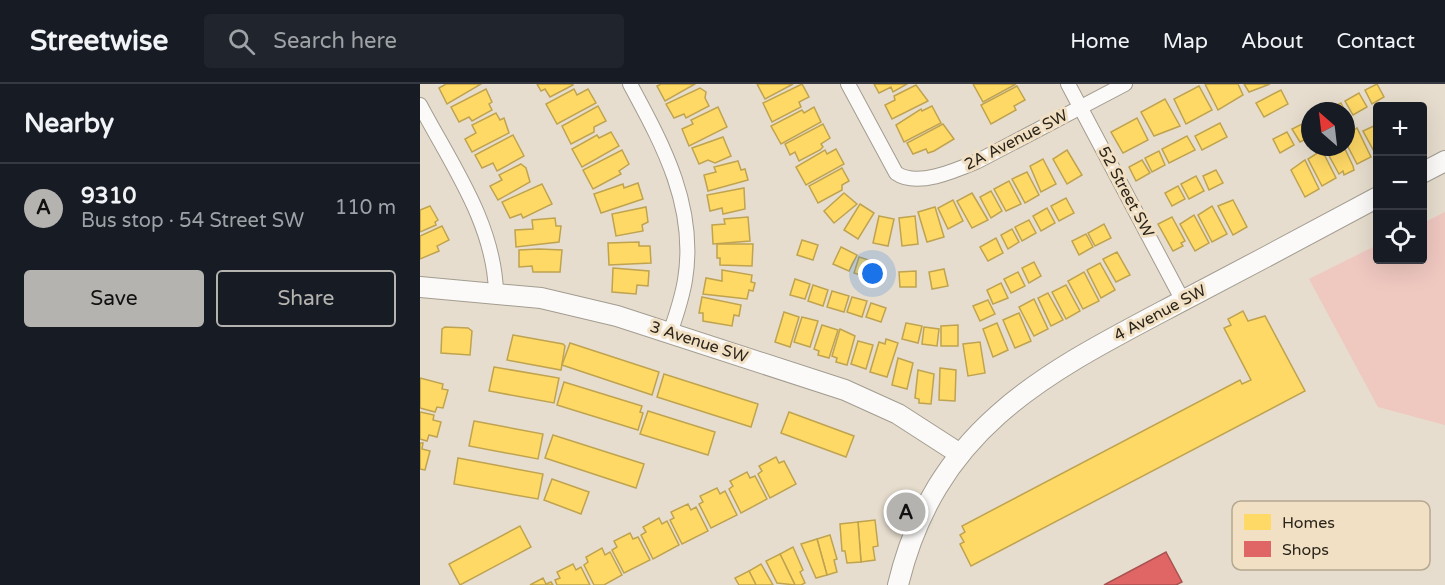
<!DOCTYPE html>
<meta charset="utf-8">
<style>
:root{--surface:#171b24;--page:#20242c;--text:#f1f3f6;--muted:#9ea1a6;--line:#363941;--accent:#b5b3af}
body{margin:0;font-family:"Varela Round",sans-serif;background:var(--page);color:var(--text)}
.controls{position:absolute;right:18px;top:18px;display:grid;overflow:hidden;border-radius:6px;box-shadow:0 6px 24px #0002}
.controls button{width:54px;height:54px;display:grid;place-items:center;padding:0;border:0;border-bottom:2px solid var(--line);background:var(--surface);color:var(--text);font:30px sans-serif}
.compass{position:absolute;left:881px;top:18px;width:54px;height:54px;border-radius:50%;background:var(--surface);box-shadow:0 6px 24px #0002;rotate:332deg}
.you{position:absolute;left:453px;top:190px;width:21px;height:21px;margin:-15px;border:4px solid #fff;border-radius:50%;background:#1a73e8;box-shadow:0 0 0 9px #1a73e833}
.badge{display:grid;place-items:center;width:39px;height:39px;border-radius:50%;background:var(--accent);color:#111;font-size:20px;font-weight:700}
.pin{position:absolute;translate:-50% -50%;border:3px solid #fff;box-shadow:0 2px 6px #0006}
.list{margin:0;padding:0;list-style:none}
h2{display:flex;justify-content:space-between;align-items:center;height:78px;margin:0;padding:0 24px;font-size:26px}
h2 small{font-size:20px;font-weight:400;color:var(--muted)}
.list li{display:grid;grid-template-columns:39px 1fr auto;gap:18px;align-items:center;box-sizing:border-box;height:90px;padding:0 24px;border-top:2px solid var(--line)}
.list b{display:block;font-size:22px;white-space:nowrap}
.list p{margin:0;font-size:20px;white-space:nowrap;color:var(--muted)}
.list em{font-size:20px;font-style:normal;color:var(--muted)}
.actions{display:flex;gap:12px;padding:18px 24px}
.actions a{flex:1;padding:14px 0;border:2px solid var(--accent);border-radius:6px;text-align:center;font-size:21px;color:var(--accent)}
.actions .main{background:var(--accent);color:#111}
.icon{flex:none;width:33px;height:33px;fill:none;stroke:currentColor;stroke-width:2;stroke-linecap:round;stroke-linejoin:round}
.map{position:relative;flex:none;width:1025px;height:501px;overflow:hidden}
header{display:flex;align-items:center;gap:36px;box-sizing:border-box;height:84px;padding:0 30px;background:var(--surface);border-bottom:2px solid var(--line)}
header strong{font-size:28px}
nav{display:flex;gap:33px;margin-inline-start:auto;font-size:21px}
.search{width:420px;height:54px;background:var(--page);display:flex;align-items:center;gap:15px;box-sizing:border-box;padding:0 21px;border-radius:6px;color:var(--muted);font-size:22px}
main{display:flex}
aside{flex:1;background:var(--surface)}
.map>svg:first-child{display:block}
</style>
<header>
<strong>Streetwise</strong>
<div class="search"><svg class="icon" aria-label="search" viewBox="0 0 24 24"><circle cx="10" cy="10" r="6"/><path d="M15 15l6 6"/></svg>Search here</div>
<nav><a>Home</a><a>Map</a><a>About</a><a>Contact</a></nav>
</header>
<main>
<aside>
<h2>Nearby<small></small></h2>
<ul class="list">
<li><span class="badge">A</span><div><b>9310</b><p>Bus stop · 54 Street SW</p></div><em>110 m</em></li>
</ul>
<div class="actions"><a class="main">Save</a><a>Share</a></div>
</aside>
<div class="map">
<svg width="1025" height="501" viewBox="0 0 1025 501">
<rect width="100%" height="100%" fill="#e6ddce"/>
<polygon fill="#efc8c0" points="1025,128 1025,341 958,323 889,195 957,161 958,176 1002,176 1003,139"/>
<g fill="#ffd966" stroke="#bfa34f" stroke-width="1.5">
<polygon points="26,0 61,0 27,20 19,4"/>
<polygon points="117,0 153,0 153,1 130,13 125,5 121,7"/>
<polygon points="241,0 275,0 245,17 237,2"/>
<polygon points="337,0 373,0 345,15"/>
<polygon points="382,0 389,13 379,18 381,23 352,38 343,19"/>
<polygon points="454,0 487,0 473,8 471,3 459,9"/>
<polygon points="553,0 596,0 563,18"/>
<polygon points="785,0 818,0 823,11 798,26"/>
<polygon points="824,0 850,0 829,8"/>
<polygon points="957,0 964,13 952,20 945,6"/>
<polygon points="496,1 508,17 472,35 465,21 475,16 474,12"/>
<polygon points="597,2 605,16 594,22 596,26 571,40 561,21"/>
<polygon points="779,2 792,26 766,40 754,15"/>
<polygon points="280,4 286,8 285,14 289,22 266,34 264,30 254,34 246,20"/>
<polygon points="66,5 72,18 69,20 72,26 52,37 49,33 39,38 31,23"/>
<polygon points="154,5 157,11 168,5 176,19 137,40 126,20"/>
<polygon points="861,6 868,20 844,33 836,19"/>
<polygon points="939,9 947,23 933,31 925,17"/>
<polygon points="745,15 760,42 734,52 721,28"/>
<polygon points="921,19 925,27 907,27 907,26"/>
<polygon points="178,22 186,37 174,43 174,48 151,60 142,42"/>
<polygon points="512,22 521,39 484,58 476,41 501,25 502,27"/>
<polygon points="298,23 307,43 269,62 262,45 273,40 271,36"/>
<polygon points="394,23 401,38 361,60 351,42 382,26 384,29"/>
<polygon points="76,29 80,36 84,34 89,49 52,68 45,55 56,49 52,41"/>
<polygon points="717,34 728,56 703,69 691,48"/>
<polygon points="886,38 890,53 880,58 872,45"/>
<polygon points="800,39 807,53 782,66 775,52"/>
<polygon points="403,40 410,54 401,60 403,63 400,66 379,77 375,68 370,71 365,60"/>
<polygon points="523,40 534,55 514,67 508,69 506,65 493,70 487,59"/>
<polygon points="958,40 958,70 956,71 943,47"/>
<polygon points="937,44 951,73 937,80 926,59 926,52"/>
<polygon points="191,48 199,62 162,83 152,65 177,51 179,54"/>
<polygon points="867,48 874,61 860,69 853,55"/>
<polygon points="93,51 104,72 77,87 73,79 62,84 55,71"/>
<polygon points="767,52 775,66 749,79 742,65"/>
<polygon points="303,53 311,72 295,79 288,76 279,80 272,64"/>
<polygon points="918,63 924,63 933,82 934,86 924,91 923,87 919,90 907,68"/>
<polygon points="416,65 424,80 386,101 376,83 405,66 407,70"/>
<polygon points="202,66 209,80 199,87 201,90 173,105 163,86"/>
<polygon points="647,66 662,91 647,100 633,75"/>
<polygon points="902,66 916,94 902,102 888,75"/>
<polygon points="739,67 745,81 732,88 725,74"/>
<polygon points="623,75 636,100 621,108 610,82"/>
<polygon points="722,76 730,89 716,97 709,83"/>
<polygon points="885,76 899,105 885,113 871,86"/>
<polygon points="318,77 321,86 325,85 328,96 288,107 284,91 296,88 294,83"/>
<polygon points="101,80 106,84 110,98 78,116 70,102 82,96 79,91"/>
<polygon points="422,84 429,97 422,101 422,106 398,119 389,102"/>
<polygon points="796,86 803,99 789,106 783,92"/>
<polygon points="607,88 619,111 605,119 592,95"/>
<polygon points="776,92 784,107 769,115 761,100"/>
<polygon points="589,97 601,120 586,127 574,105"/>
<polygon points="218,99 223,115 181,129 174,110 203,100 204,104"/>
<polygon points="122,100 132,120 103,134 101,130 90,134 82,118"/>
<polygon points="758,102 765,115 752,122 745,109"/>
<polygon points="324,104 325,125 303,130 302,124 290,127 287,111"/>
<polygon points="571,107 582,127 571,134 560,113"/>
<polygon points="424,109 437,120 414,139 404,127"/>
<polygon points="552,109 568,136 552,144 537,117"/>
<polygon points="646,114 654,129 639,137 631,122"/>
<polygon points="533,116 543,137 528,145 518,124"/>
<polygon points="813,116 827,143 813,151 798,122"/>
<polygon points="440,120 454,129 438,155 424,146"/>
<polygon points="10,122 18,136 15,138 16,141 0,148 0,126"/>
<polygon points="792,122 807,150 792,158 778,131"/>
<polygon points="226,123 228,138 222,141 223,147 196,152 192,130"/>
<polygon points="515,123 524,153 507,158 498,128"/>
<polygon points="627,124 635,139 621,147 613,132"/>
<polygon points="774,131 789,159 775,167 760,140"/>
<polygon points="459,132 474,135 468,162 453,159"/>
<polygon points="495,132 498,160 482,162 479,134"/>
<polygon points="328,133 330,157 293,160 292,141 305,140 304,135"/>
<polygon points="752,133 765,157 761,159 763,162 753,167 738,140"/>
<polygon points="135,134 136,142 141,142 139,158 96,163 95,146 113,145 112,136"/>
<polygon points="609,136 616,149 602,157 595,143"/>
<polygon points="684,140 691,154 675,162 668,149"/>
<polygon points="22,142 29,156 17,162 19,167 0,175 0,152"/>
<polygon points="592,145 599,158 588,165 581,151"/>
<polygon points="666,150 673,163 659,171 652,157"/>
<polygon points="576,154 583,169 568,177 560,163"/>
<polygon points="382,156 398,161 393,176 377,171"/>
<polygon points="219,158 219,162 230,162 231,179 189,181 188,159"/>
<polygon points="297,160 333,160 332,182 300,181 300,174 297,174"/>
<polygon points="421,163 437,171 429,187 413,180"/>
<polygon points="119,165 142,166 140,188 113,188 112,182 99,183 99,166"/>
<polygon points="697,168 710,191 696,198 683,175"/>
<polygon points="439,173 455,178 450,194 434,189"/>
<polygon points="614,178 621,192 609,199 602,184"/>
<polygon points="680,179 695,206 681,214 667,186"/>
<polygon points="193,184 229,187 228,202 217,201 216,210 192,208"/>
<polygon points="524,185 528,202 512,205 509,188"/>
<polygon points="302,186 332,191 331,198 335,199 333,207 329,206 327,215 283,210 286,194 302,197"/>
<polygon points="496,187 496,203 480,203 479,188"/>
<polygon points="598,188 605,202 591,209 584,195"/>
<polygon points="664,188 679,217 663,225 648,197"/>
<polygon points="375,195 390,200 385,215 370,211"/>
<polygon points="581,199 588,214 573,220 567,206"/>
<polygon points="393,201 408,206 403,222 388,217"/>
<polygon points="646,201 660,227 646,235 632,208"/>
<polygon points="412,207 429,212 424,228 407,223"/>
<polygon points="628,209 643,236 631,242 618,214"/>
<polygon points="282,213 321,221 319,232 314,231 312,242 283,237 283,229 279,229"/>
<polygon points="432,213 447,217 442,233 427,228"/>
<polygon points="614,215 628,245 614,252 599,223"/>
<polygon points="568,216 575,230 560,237 553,222"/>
<polygon points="451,219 466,224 461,238 446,233"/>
<polygon points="823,227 828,237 845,232 885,307 551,482 540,460 544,458 540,451 545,448 542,442 820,296 822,300 831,296 804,244 811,241 808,235"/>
<polygon points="364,228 379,233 370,263 355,258"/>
<polygon points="599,229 611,257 595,264 583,236"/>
<polygon points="382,233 398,237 390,263 374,258"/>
<polygon points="486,239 502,242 498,259 482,255"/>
<polygon points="577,239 588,266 573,273 563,245"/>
<polygon points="402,241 418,246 409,274 398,271 399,267 394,265"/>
<polygon points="538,241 538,262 521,262 521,242"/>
<polygon points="25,243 48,244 52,247 50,271 21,269 22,245"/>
<polygon points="504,243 519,245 517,262 502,260"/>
<polygon points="420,245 435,252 427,281 416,278 417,274 412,272"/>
<polygon points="93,251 143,260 145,262 141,286 87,276"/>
<polygon points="466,255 478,259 467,293 450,288 459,258 465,260"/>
<polygon points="438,257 453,261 446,285 431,280"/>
<polygon points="560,258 565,289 548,292 543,260"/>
<polygon points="150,259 239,288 232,311 142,281"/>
<polygon points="478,274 493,279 487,305 472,301"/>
<polygon points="74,283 139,294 134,319 69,307"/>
<polygon points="520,284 536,286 535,317 519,316"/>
<polygon points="498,286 514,290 511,320 499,319 499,315 495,314"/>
<polygon points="244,290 338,320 331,343 237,313"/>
<polygon points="0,294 23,300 22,305 28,306 23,324 17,323 15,328 0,324"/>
<polygon points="144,298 222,322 220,328 223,329 218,346 137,321"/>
<polygon points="228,327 295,348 288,371 220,350"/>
<polygon points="0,328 14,331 13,336 21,338 17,353 9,351 7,357 0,355"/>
<polygon points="369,328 434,352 426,373 361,349"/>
<polygon points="54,337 123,350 118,375 49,362"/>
<polygon points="133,351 224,380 216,404 125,374"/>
<polygon points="0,359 3,359 2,365 10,367 5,386 0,385"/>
<polygon points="356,373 359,379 364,377 376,400 350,414 338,390 342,387 339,382"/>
<polygon points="38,374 123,390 118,415 34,400"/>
<polygon points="327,388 330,394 335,392 347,415 321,429 309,405 313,402 310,397"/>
<polygon points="132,395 169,408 161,430 124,416"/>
<polygon points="297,404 300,410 305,407 317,431 291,444 279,420 283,418 280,412"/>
<polygon points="268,420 271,426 276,423 288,447 262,460 250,436 254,434 251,428"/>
<polygon points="239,434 242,440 247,437 259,461 233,475 221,451 226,448 223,443"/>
<polygon points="455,436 458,462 453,463 455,476 441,478 438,438"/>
<polygon points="438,438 441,478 427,479 425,467 422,467 420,440"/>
<polygon points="100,442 111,463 40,501 29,480"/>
<polygon points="210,449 213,455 218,453 230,476 204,489 192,466 197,463 194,457"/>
<polygon points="410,451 417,475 414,476 417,488 407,491 397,455"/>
<polygon points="397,455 407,491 396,494 381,460"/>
<polygon points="373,463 383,486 380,488 385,499 381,501 375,501 360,470"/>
<polygon points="182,464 185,471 190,468 202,491 184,501 174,501 164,481 168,478 166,473"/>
<polygon points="360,470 375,501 357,499 346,477"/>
<polygon points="153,480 156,486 161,483 170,501 137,501 135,496 140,494 137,488"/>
<polygon points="341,480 353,501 336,501 329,487"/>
<polygon points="329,487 336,501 319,501 315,494"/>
<polygon points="123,494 126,500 131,498 133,501 110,501"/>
</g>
<polygon fill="#e06666" stroke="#a9524f" stroke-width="1.5" points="746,468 762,498 756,501 684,501"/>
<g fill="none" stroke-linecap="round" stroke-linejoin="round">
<defs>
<g id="street">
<path d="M210,0C243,61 277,123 265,196C262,214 256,232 250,249"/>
<path d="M428,0L476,89C497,104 537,86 558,77L705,0"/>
<polyline points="648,0 763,217"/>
<path d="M0,21C31,80 74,139 76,208"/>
</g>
<g id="secondary">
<polyline points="1002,89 1025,77"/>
<polyline points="0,203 121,214 197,232 425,306 478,330 540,370"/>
<path d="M478,501C517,339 630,287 764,216C829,182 893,148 958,113"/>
</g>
</defs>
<use href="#street" stroke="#a29c90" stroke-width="16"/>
<use href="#secondary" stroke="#a29c90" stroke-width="22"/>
<use href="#street" stroke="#fbfaf8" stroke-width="14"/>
<use href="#secondary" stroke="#fbfaf8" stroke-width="20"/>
</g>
<g text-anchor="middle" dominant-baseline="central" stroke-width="6" stroke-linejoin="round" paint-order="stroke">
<g font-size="16" fill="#2a241a" stroke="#f1e0c4">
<text transform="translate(596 56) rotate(-27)">2A Avenue SW</text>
<text transform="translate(706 108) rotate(62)">52 Street SW</text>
<text transform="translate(740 229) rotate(-28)">4 Avenue SW</text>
<text transform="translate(279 258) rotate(18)">3 Avenue SW</text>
</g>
</g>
<rect x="812" y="417" width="198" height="69" rx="9" fill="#f1e0c4" stroke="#b5a891" stroke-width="1.5"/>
<rect x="824" y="430" width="27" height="16" fill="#ffd966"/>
<rect x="824" y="457" width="27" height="16" fill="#e06666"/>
<g font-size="16" fill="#2a241a">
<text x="862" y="444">Homes</text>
<text x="862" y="471">Shops</text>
</g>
</svg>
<div class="controls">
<button>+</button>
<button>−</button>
<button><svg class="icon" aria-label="locate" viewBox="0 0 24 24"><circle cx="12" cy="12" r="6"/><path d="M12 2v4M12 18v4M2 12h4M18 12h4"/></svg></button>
</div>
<svg class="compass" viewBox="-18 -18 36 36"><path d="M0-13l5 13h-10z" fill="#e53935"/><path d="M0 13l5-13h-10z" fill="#9ea1a6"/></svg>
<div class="you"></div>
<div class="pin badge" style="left:486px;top:428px">A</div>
</div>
</main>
